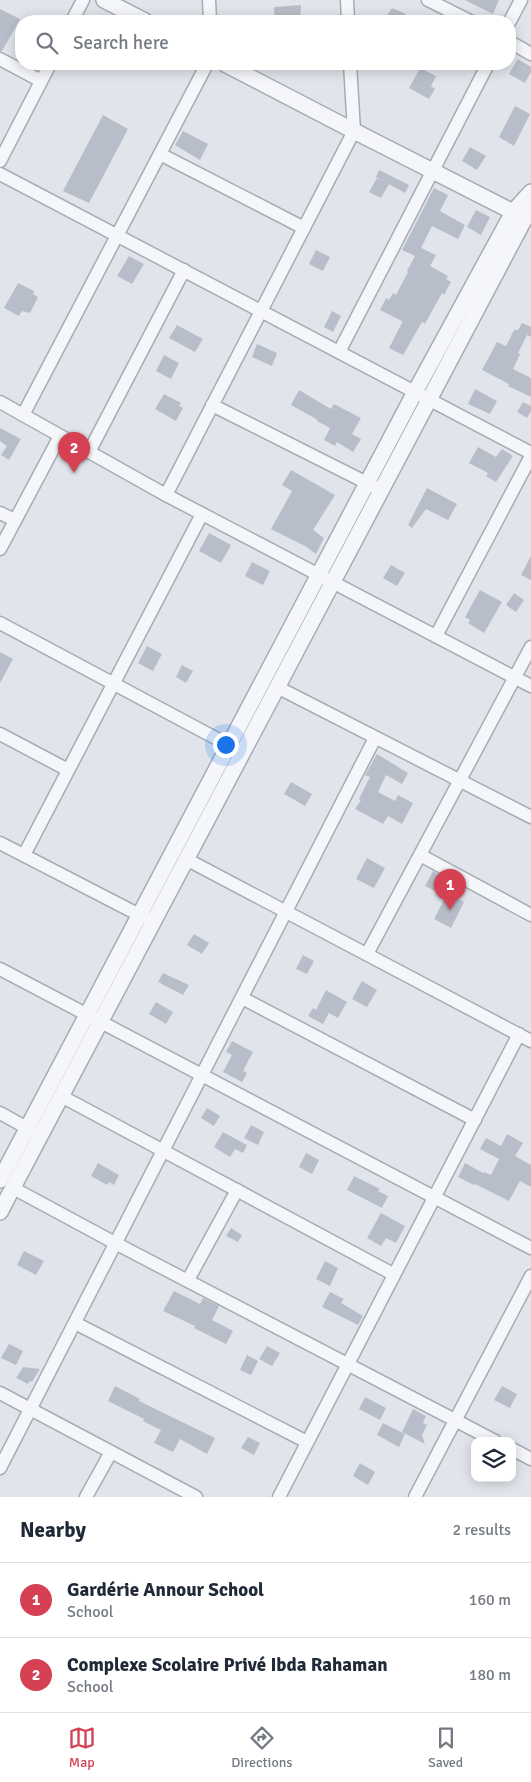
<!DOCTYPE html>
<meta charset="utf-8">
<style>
:root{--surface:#fff;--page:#f6f6f7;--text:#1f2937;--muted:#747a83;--line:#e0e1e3;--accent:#d64053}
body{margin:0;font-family:Signika,sans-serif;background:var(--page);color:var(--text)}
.controls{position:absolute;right:15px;bottom:15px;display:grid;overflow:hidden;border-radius:10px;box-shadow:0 2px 12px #0003}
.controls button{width:45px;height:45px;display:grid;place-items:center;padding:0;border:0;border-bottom:1px solid var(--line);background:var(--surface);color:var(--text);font:25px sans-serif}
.you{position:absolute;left:225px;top:744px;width:18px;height:18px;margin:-12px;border:4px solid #fff;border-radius:50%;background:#1a73e8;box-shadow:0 0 0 8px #1a73e833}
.badge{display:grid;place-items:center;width:32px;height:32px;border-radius:50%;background:var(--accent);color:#fff;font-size:16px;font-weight:700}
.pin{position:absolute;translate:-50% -41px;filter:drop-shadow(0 1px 2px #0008)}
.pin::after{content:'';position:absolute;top:26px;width:18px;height:15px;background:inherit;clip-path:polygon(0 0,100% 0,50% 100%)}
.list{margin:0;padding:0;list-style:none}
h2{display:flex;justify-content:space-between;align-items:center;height:65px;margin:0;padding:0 20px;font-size:21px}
h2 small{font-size:16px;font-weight:400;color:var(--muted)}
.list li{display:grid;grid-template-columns:32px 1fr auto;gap:15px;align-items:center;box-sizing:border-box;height:75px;padding:0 20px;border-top:1px solid var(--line)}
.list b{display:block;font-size:19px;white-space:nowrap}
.list p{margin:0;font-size:16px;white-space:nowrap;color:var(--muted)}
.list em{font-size:16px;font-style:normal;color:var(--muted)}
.icon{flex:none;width:28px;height:28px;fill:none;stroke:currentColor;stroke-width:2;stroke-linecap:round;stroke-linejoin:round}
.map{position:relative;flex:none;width:531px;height:1497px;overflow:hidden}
.search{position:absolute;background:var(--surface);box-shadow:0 2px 12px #0003;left:15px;right:15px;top:15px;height:55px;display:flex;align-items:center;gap:12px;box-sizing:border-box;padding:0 18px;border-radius:20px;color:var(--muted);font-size:19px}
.sheet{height:215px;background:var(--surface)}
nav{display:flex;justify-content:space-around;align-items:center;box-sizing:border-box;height:70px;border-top:1px solid var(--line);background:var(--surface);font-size:14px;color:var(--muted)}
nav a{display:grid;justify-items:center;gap:2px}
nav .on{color:var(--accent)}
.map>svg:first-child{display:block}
</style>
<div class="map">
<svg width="531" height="1497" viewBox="0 0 531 1497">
<rect width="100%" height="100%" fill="#e1e5eb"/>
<g fill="#b8bec9">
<polygon points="465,0 499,0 493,14"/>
<polygon points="301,5 300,21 275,21 274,7"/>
<polygon points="392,8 406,14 402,21 383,21"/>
<polygon points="0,9 20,19 2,51 0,51"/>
<polygon points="518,59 531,67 531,72 525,83 509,74"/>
<polygon points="420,68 436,76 431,86 435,89 429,99 409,88"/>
<polygon points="515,106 530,114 514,146 499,137"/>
<polygon points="103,115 128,129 89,203 63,191"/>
<polygon points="183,131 208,144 200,160 175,145"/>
<polygon points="470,147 486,156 477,170 462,161"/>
<polygon points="379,170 409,185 405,193 376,177"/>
<polygon points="377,178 389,184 381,198 369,192"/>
<polygon points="434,188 448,195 440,211 465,225 458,239 432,226 421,248 436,255 430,266 448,276 446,279 451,282 444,295 442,293 425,324 422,322 403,355 389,348 402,323 402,321 380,310 386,298 389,300 393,293 396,295 408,272 407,271 415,256 402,250"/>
<polygon points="476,210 490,217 481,235 467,227"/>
<polygon points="316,250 330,257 323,271 309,264"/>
<polygon points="129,256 144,264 132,284 117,276"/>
<polygon points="18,283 34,291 33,294 38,297 30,313 22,311 19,316 4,308"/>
<polygon points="332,311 341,316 333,332 324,327"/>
<polygon points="522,323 531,327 531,337 527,335 518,353 520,354 513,369 531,378 531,397 508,386 509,384 482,370 497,342 506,346 514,330 518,330"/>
<polygon points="177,325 203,339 195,352 169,338"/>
<polygon points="257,344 277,353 272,366 252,357"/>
<polygon points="164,355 179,363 171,379 156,371"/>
<polygon points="475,389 497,401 490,414 468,404"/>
<polygon points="299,390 331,409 334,404 361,418 352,434 361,439 353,452 337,442 335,446 324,440 330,428 317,421 318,420 291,405"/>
<polygon points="164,394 181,403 179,406 183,408 176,421 155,409"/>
<polygon points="523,402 531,406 531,411 527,418 517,412"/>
<polygon points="0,428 21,439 9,460 1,455 7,446 0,441"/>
<polygon points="478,447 496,457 502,449 513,456 496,482 486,476 488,473 469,463"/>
<polygon points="291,470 335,495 313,530 324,538 316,554 305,546 271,529 292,491 282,485"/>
<polygon points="427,488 457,504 448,520 426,509 412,528 408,525"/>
<polygon points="209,533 231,545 221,563 199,551"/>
<polygon points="531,556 531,580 521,575"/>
<polygon points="252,562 270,571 263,585 245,576"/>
<polygon points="391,565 405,573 397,586 383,578"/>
<polygon points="480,590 502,602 484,633 468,623 470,620 465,617"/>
<polygon points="514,593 524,600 516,612 506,605"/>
<polygon points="147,646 162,654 153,671 138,663"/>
<polygon points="0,652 13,659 0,683"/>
<polygon points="182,665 193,671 186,683 176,677"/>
<polygon points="377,754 408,773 402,784 386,775 378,792 395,801 398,795 413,803 402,824 388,816 383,824 355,809 361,800 359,799 370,777 365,775"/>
<polygon points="291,782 312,794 305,806 284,794"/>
<polygon points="367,858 385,868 374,888 356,879"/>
<polygon points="433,871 458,885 452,896 464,902 451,928 434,919 446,896 425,886"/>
<polygon points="194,934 209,943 202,954 187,945"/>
<polygon points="303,955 314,961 307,974 296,969"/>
<polygon points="163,973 189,985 183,995 158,982"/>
<polygon points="362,981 377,990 367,1007 352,999"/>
<polygon points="326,990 347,1002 338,1018 329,1013 323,1024 308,1016 313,1008 316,1010"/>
<polygon points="156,1002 173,1012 166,1024 149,1014"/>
<polygon points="232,1041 253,1052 243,1071 247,1073 242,1082 223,1072 232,1055 226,1052"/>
<polygon points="207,1108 220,1116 214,1126 201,1118"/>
<polygon points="251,1125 264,1132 258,1145 244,1138"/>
<polygon points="223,1132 247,1145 243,1153 235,1149 230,1157 214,1147"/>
<polygon points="507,1134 523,1143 515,1156 531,1165 531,1187 520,1181 509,1201 475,1184 474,1185 458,1177 465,1163 483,1173 484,1172 491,1175 499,1159 480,1149 486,1138 501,1146"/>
<polygon points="306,1153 319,1160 312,1174 299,1167"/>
<polygon points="98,1163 119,1175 114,1185 109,1182 107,1185 91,1176"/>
<polygon points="354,1176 380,1189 378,1191 388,1196 382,1208 347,1190"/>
<polygon points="381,1213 405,1226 396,1243 386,1238 381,1246 367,1238"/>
<polygon points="231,1228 242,1235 238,1242 226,1236"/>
<polygon points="24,1251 44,1261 36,1275 17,1265"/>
<polygon points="325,1261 338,1268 330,1286 316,1279"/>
<polygon points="174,1291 200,1304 203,1298 219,1306 212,1320 233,1331 226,1344 194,1328 195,1326 163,1311"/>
<polygon points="330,1292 344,1299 341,1303 363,1316 358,1325 322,1307"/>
<polygon points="9,1344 23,1351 16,1365 1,1358"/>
<polygon points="267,1346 280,1353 272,1366 259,1359"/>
<polygon points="247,1355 258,1361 251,1375 240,1370"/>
<polygon points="23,1367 40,1369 32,1382 30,1381 28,1384 16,1378"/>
<polygon points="115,1386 140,1399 139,1401 215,1438 207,1454 180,1439 173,1452 154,1443 161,1430 143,1421 144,1419 108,1401"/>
<polygon points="502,1386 517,1394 510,1408 494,1400"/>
<polygon points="365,1397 386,1408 380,1420 359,1409"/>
<polygon points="413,1409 426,1416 423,1423 427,1425 422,1435 425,1444 402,1432"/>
<polygon points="383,1423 405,1434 399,1447 377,1435"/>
<polygon points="248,1437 260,1443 254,1455 241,1448"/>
<polygon points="360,1463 375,1472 368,1485 353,1476"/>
</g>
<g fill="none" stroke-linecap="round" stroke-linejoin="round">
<defs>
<g id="minor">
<polyline points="209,0 210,21"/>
<polyline points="347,0 348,21"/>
<polyline points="428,0 470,21"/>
<polyline points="72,21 83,0"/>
<polyline points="510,21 521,0"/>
<polyline points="510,42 531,54"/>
<polyline points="0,59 41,81"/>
<polyline points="160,154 304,228"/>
<polyline points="0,161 50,64"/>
<polyline points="0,174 531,453"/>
<polyline points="339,352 488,64"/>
<polyline points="0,402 166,495 531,686"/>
<polyline points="212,405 375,487"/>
<polyline points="23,415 207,64"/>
<polyline points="89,452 184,270"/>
<polyline points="166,495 354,131 350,64"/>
<polyline points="0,513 15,520"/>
<polyline points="0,549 60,436"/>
<polyline points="0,623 236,749"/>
<polyline points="436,636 531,456"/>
<polyline points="277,687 531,817"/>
<polyline points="0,734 68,770"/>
<polyline points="0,843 153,922"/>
<polyline points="24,855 202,514"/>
<polyline points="420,855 531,915"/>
<polyline points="186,859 531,1041"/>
<polyline points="367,954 531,647"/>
<polyline points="0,969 531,1248"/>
<polyline points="242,998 475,1120"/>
<polyline points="61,1096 393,1274"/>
<polyline points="0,1113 36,1133"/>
<polyline points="13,1188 115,1243 495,1441"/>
<polyline points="188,1280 237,1190"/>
<polyline points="75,1323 307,1442"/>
<polyline points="0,1393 196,1497"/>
<polyline points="512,1449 531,1459"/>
<polyline points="0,1468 375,738"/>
<polyline points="86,1497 111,1452"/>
<polyline points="279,1497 519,1034"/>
<polyline points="415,1497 531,1276"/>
</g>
<g id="tertiary">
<polyline points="104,0 145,21"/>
<polyline points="225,64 354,131 521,216"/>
<polyline points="0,1180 415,392 513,212 531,192"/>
<polyline points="0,1212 525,218 531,201"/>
</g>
</defs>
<use href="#minor" stroke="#a6acb6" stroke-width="15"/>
<use href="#tertiary" stroke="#a6acb6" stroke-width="18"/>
<use href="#minor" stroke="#f5f6f9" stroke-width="12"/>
<use href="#tertiary" stroke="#f5f6f9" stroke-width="15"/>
</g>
</svg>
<div class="controls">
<button><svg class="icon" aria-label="layers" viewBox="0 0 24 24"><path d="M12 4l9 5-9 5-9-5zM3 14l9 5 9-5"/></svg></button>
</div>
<div class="you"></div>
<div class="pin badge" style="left:450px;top:910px">1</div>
<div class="pin badge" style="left:74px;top:473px">2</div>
<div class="search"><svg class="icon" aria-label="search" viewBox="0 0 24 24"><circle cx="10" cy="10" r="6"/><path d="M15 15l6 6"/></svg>Search here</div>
</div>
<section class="sheet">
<h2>Nearby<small>2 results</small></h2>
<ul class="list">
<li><span class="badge">1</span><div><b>Gardérie Annour School</b><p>School</p></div><em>160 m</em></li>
<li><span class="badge">2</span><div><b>Complexe Scolaire Privé Ibda Rahaman</b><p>School</p></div><em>180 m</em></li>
</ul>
</section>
<nav>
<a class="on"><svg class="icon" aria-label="map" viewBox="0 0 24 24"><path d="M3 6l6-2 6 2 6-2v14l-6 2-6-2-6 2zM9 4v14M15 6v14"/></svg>Map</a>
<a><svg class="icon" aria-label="directions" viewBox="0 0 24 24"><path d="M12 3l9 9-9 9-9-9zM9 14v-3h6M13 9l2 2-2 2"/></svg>Directions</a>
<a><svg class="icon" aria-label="saved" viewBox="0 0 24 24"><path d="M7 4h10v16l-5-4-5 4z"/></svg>Saved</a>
</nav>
